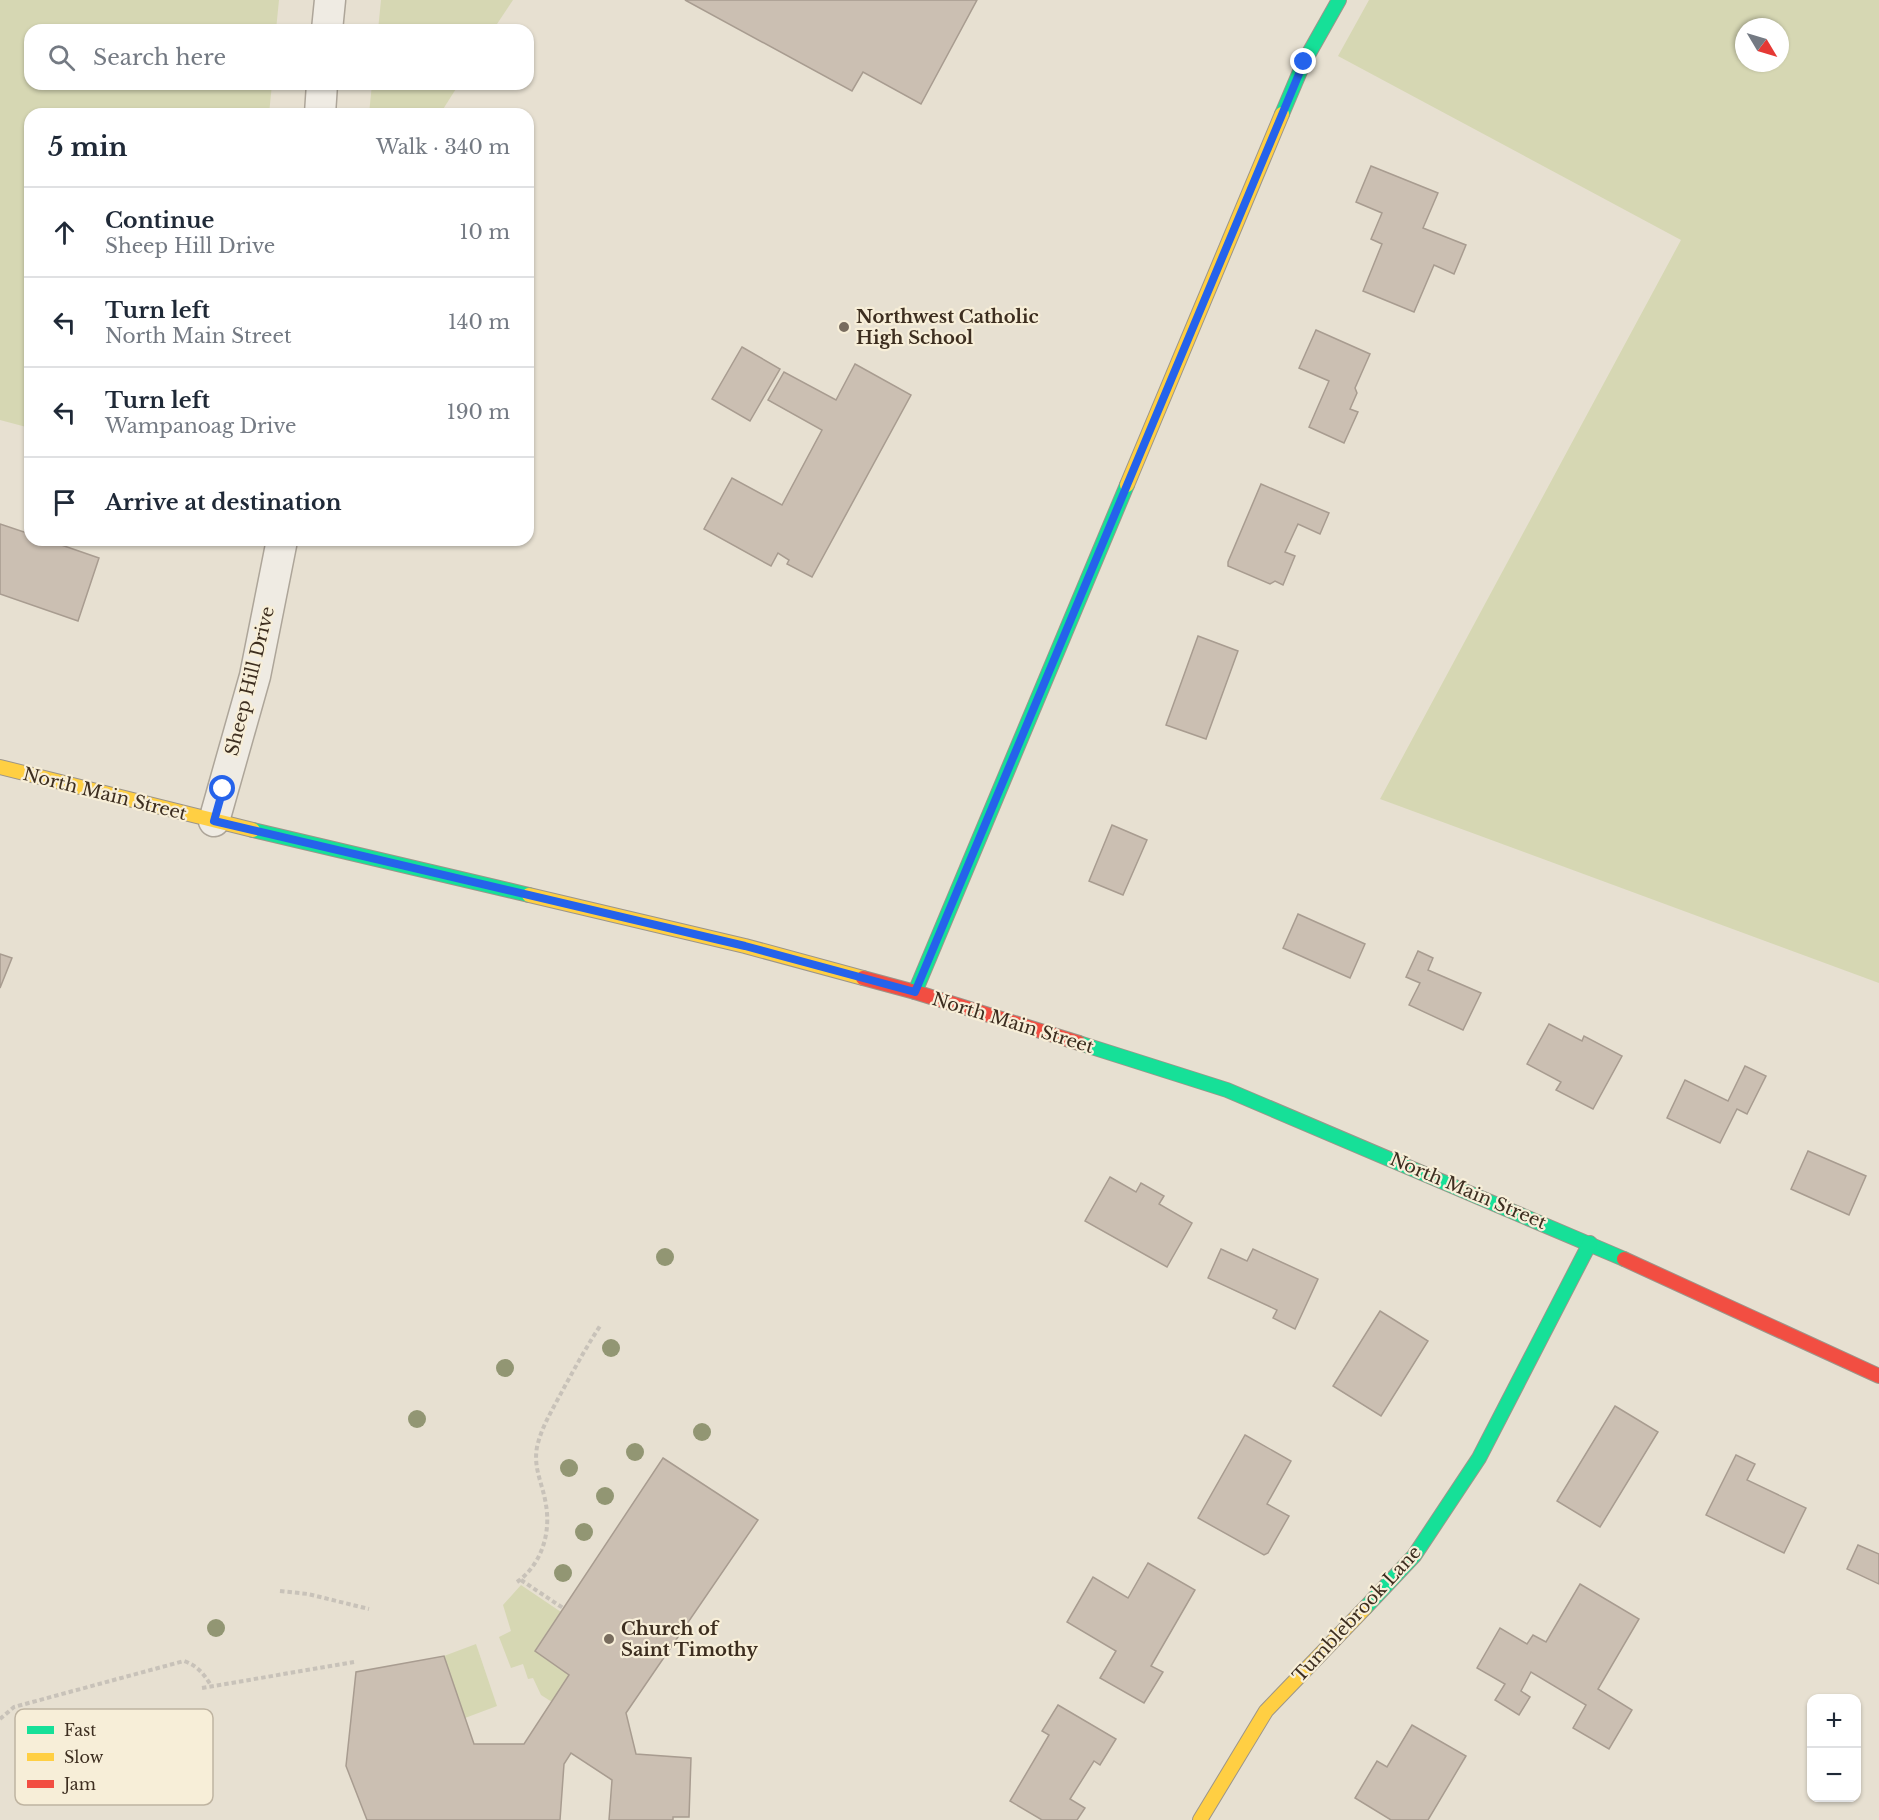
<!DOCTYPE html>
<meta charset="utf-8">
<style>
:root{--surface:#fff;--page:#f2f2f3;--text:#1f2937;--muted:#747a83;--line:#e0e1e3}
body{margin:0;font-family:"Libre Baskerville",serif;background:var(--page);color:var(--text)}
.controls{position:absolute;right:18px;bottom:18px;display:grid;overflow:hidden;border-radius:12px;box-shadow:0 2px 4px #0004}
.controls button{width:54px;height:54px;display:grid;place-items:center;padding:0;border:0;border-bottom:2px solid var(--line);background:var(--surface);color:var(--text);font:30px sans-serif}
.compass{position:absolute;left:1735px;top:18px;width:54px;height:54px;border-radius:50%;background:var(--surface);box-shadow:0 2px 4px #0004;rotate:128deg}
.stop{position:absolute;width:18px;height:18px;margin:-14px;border:4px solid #2563eb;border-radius:50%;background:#fff}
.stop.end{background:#2563eb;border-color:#fff;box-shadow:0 2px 6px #0008}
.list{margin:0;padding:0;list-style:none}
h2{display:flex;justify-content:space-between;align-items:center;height:78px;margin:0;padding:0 24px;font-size:26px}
h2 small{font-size:20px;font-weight:400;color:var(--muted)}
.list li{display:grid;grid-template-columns:39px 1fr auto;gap:18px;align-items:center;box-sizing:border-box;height:90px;padding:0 24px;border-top:2px solid var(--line)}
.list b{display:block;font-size:22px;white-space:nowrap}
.list p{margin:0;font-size:20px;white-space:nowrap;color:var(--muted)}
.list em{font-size:20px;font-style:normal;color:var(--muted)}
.icon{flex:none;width:33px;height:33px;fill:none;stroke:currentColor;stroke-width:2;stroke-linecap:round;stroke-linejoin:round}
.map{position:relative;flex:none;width:1879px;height:1820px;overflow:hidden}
.search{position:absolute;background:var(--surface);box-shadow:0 2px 4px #0004;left:24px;top:24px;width:510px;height:66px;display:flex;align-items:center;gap:15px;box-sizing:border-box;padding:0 21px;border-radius:18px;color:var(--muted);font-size:22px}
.panel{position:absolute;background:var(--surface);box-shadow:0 2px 4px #0004;left:24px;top:108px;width:510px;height:438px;border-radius:18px}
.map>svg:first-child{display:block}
</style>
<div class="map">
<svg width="1879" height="1820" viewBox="0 0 1879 1820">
<rect width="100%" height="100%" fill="#e7e0d1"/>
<g fill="#d6d7b3" fill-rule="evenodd">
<polygon points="0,0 279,0 276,30 30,30 30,84 272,84 269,114 30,114 30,428 0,420"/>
<polygon points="381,0 513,0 493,30 378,30"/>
<path d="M1369,0H1879V983L1380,799L1681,240L1338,56ZM1744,27H1780V63H1744Z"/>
<polygon points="372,84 459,84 440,114 369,114"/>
<polygon points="521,1585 561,1612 535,1650 569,1675 552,1702 541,1695 533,1678 528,1679 523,1664 511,1668 499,1637 511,1631 503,1605"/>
<polygon points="476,1644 497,1706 465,1718 444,1656"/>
</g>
<g fill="#cbbfb2" stroke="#a89c90" stroke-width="1.5">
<polygon points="685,0 977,0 921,104 863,72 852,91"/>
<polygon points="1371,166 1438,193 1423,228 1466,245 1454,274 1434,265 1414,312 1363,291 1382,244 1371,239 1382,213 1356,202"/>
<polygon points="1316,330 1370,354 1355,388 1357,393 1350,409 1358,412 1344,443 1309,427 1329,381 1299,368"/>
<polygon points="742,347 780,369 750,421 712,399"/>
<polygon points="855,364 911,395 812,577 787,564 789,560 778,553 771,566 704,529 732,478 782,505 822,430 768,400 784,372 836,400"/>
<polygon points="1261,484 1329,513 1320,534 1298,524 1285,552 1295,556 1283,585 1275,581 1270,584 1228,566 1228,562"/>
<polygon points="0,524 30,534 30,540 47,540 99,558 78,621 0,594"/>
<polygon points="1198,636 1238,651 1206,739 1166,725"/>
<polygon points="1112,825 1147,840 1123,895 1089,881"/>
<polygon points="1298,914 1365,944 1350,978 1283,948"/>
<polygon points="1418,951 1433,958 1428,970 1481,993 1463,1030 1409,1005 1420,983 1406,977"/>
<polygon points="0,954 12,958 0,988"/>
<polygon points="1549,1024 1582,1041 1584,1036 1622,1056 1593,1109 1556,1090 1561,1082 1527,1064"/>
<polygon points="1745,1066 1766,1076 1747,1114 1737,1109 1720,1143 1667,1118 1685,1080 1728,1101"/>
<polygon points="1808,1151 1866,1176 1849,1215 1791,1189"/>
<polygon points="1110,1177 1136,1192 1141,1183 1164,1196 1159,1204 1192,1223 1167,1267 1085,1221"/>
<polygon points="1221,1249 1247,1261 1253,1249 1318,1279 1295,1329 1273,1318 1277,1310 1208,1278"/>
<polygon points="1380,1311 1428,1341 1381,1416 1333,1386"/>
<polygon points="1615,1406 1658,1432 1600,1527 1557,1501"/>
<polygon points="1245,1435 1291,1461 1267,1504 1289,1516 1268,1553 1264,1555 1198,1518"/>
<polygon points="1736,1455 1755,1464 1747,1480 1806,1508 1784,1553 1706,1515"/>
<polygon points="663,1458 758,1520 626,1713 636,1754 691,1758 689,1817 673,1817 673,1820 609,1820 612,1780 571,1753 564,1764 560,1820 367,1820 346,1766 356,1672 444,1656 474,1744 524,1744 569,1675 535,1651"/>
<polygon points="1858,1545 1879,1554 1879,1584 1847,1569"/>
<polygon points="1148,1563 1195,1590 1151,1666 1163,1672 1144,1703 1100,1678 1116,1651 1067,1622 1093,1577 1128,1598"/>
<polygon points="1580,1584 1639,1619 1598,1689 1632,1710 1609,1749 1573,1728 1586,1705 1531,1672 1521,1691 1530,1697 1519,1715 1495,1700 1505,1684 1477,1668 1500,1628 1527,1644 1533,1635 1546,1642"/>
<polygon points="1058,1705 1116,1739 1100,1765 1094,1761 1070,1799 1085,1808 1077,1820 1042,1820 1010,1801 1049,1735 1042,1731"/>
<polygon points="1412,1725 1466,1756 1428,1820 1391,1820 1355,1798 1377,1761 1387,1767"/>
</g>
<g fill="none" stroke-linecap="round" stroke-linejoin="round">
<defs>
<g id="street">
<polyline points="327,30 330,0"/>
<polyline points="320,114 322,84"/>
<polyline points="214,821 255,676 282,540"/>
</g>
<g id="fast">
<polyline points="1282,114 1304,62 1339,0"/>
<polyline points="253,830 529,895"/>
<polyline points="915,992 1127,485"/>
<polyline points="1079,1043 1227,1090 1624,1259"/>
<polyline points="1365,1608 1414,1556 1479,1458 1590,1243"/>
</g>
<g id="slow">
<polyline points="1127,485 1282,114"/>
<polyline points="0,767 253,830"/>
<polyline points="529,895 745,946 863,978"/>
<polyline points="1200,1820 1266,1711 1365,1608"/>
</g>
<g id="jam">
<polyline points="863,978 915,992 1079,1043"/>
<polyline points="1624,1259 1879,1376"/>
</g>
</defs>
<use href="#street" stroke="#ada599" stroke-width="33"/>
<use href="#fast" stroke="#9c958a" stroke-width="16"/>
<use href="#slow" stroke="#9c958a" stroke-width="16"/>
<use href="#jam" stroke="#9c958a" stroke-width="16"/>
<g stroke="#c8c2b9" stroke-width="4" stroke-dasharray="4.5 3" stroke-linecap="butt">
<polyline points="521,1580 563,1608"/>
<path d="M517,1582C541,1565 551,1534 546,1505C543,1484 533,1469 537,1447C541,1429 550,1414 559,1397C572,1373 585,1349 600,1326"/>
<polyline points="280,1591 308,1594 369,1609"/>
<polyline points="202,1688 354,1662"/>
<path d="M0,1719L14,1707L184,1661C198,1666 204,1674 212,1687"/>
</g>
<use href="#street" stroke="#efebe3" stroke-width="30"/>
<use href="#fast" stroke="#16e098" stroke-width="14"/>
<use href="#slow" stroke="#ffcf43" stroke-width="14"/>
<use href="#jam" stroke="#f24e42" stroke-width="14"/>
</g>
<g fill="#929673">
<circle cx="665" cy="1257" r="9"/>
<circle cx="611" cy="1348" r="9"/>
<circle cx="505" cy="1368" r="9"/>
<circle cx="417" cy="1419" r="9"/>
<circle cx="702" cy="1432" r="9"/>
<circle cx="635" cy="1452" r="9"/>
<circle cx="569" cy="1468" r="9"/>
<circle cx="605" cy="1496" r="9"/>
<circle cx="584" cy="1532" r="9"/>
<circle cx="563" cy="1573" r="9"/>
<circle cx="216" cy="1628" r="9"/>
</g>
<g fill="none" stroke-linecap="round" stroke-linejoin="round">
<polyline stroke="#2563eb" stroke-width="8" points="223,789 214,821 745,946 915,992 1304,62"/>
</g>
<g fill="#786c5e" stroke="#f7eed8" stroke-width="2">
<circle cx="844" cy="327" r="6"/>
<circle cx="609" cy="1639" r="6"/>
</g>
<g text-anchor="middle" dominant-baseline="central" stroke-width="4.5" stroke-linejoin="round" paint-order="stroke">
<g font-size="18" font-weight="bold" fill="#3d2e20" stroke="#f7eed8" text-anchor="start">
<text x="856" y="317">Northwest Catholic<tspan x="856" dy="21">High School</tspan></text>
<text x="621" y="1629">Church of<tspan x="621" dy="21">Saint Timothy</tspan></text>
</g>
<g font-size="18" fill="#3d2e20" stroke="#f7eed8">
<text transform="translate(250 681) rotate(-76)">Sheep Hill Drive</text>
<text transform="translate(105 794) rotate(14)">North Main Street</text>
<text transform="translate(1013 1023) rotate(17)">North Main Street</text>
<text transform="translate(1468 1191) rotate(23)">North Main Street</text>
<text transform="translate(1357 1614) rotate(-47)">Tumblebrook Lane</text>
</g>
</g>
<rect x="15" y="1709" width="198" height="96" rx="9" fill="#f7eed8" stroke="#bfb4a1" stroke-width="1.5"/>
<rect x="27" y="1726" width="27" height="8" fill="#16e098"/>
<rect x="27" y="1753" width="27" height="8" fill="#ffcf43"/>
<rect x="27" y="1780" width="27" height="8" fill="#f24e42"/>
<g font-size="16" fill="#3d2e20">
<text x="64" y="1736">Fast</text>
<text x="64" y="1763">Slow</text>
<text x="64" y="1790">Jam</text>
</g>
</svg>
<div class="controls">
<button>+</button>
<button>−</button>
</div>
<svg class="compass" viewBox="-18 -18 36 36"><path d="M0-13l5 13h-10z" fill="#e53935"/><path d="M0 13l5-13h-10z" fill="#747a83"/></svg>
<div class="stop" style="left:223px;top:789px"></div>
<div class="stop end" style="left:1304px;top:62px"></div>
<div class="search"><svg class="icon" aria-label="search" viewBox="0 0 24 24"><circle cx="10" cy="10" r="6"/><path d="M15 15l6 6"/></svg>Search here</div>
<section class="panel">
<h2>5 min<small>Walk · 340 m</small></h2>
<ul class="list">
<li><svg class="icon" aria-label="ahead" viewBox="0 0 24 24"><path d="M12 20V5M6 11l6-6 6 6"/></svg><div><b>Continue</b><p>Sheep Hill Drive</p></div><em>10 m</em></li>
<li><svg class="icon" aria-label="left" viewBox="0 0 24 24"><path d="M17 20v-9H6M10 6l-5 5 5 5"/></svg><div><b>Turn left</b><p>North Main Street</p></div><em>140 m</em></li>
<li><svg class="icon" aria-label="left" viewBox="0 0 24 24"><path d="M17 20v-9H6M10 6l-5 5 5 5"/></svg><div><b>Turn left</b><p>Wampanoag Drive</p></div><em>190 m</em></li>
<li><svg class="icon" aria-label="arrive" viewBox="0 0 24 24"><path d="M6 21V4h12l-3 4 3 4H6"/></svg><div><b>Arrive at destination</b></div></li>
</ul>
</section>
</div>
